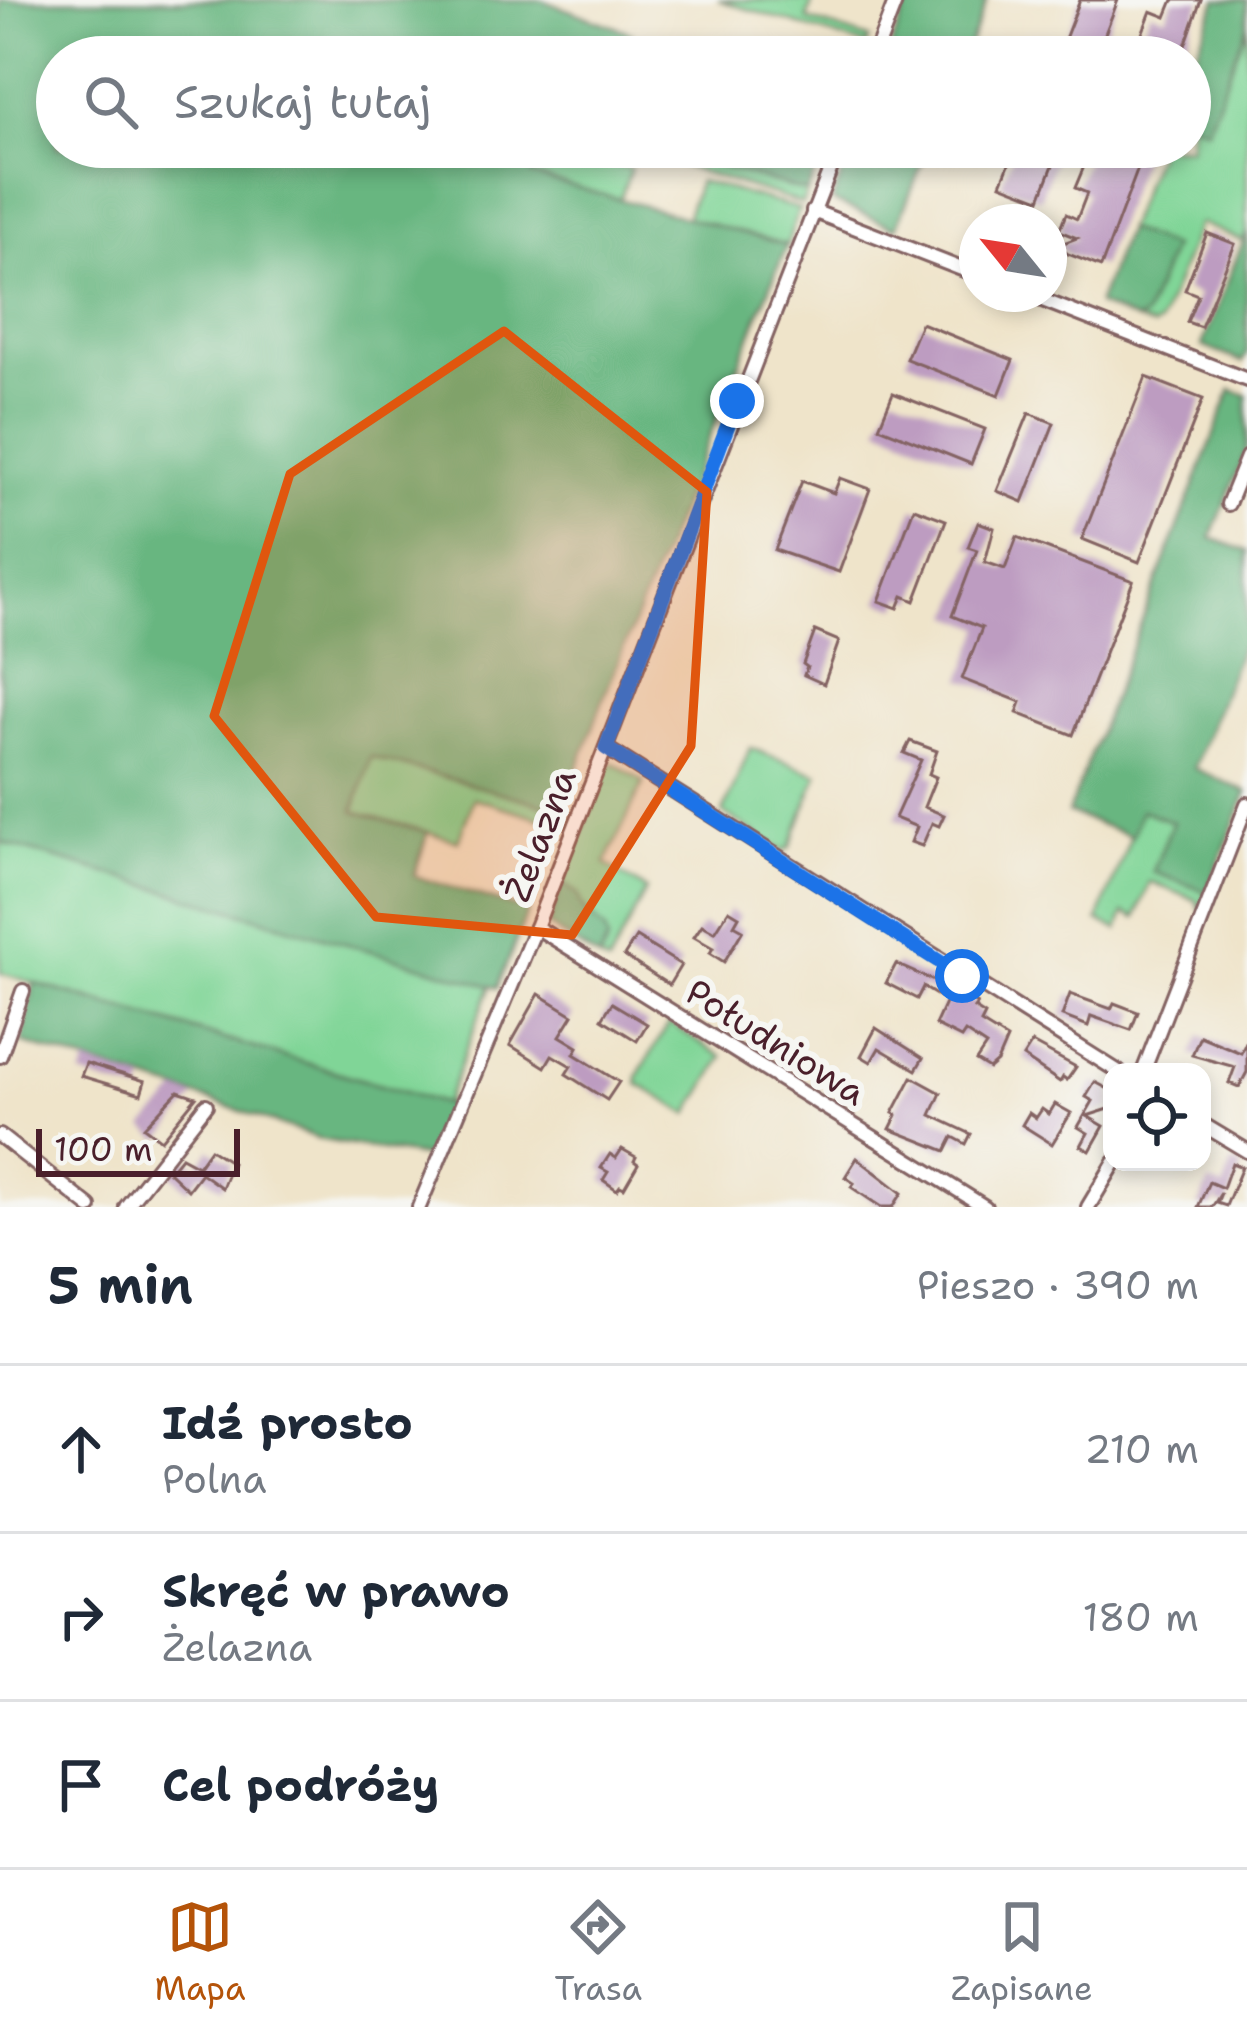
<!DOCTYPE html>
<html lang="pl">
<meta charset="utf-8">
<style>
:root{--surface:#fff;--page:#f2f2f3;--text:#1f2937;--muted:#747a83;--line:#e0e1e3;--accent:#b45309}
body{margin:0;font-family:"Shantell Sans",sans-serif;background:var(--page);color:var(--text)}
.controls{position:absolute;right:36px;bottom:36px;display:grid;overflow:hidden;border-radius:24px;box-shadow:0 6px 18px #0003}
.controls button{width:108px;height:108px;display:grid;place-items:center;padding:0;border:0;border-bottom:3px solid var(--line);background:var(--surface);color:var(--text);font:60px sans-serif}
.compass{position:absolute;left:959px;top:204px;width:108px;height:108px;border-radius:50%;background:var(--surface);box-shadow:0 6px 18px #0003;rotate:300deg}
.scale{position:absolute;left:36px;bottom:30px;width:204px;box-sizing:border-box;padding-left:12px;border:6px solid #4a1f2b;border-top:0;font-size:33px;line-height:42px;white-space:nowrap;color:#4a1f2b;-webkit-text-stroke:9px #f6f6f2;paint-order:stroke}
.stop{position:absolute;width:36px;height:36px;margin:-27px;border:9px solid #1a73e8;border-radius:50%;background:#fff}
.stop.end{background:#1a73e8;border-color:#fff;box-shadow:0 3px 12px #0008}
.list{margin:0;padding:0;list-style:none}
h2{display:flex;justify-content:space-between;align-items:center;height:156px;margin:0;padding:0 48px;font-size:51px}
h2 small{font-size:39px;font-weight:400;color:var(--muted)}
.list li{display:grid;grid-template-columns:78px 1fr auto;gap:36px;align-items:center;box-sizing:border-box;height:168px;padding:0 48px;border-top:3px solid var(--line)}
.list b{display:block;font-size:45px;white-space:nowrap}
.list p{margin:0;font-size:39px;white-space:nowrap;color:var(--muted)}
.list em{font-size:39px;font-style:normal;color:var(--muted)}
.icon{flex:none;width:66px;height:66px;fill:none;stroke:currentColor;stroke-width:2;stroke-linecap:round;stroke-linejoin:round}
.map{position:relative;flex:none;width:1247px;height:1207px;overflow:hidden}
.search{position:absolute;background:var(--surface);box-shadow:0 6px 18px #0003;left:36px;right:36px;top:36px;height:132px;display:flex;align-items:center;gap:30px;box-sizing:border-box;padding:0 42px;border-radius:66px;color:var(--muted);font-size:45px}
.sheet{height:660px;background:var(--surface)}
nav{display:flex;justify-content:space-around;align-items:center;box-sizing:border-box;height:168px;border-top:3px solid var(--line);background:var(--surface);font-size:33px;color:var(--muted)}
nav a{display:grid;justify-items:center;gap:6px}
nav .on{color:var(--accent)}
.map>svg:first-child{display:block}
</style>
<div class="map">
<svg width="1247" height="1207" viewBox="0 0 1247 1207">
<rect width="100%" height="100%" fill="#f6f6f2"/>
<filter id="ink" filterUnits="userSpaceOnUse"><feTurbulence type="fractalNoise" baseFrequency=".00833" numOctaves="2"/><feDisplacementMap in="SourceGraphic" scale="24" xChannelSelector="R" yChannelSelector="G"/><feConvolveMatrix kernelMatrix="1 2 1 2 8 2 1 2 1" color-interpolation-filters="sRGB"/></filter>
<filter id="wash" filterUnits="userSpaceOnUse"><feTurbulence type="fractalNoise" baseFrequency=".004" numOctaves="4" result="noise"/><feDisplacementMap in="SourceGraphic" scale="48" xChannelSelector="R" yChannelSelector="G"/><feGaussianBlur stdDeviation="2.7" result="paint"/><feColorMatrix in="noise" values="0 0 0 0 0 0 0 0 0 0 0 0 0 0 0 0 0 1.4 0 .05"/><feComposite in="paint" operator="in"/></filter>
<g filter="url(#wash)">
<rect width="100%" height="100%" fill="#efe4ca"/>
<g fill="#80d597" stroke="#657a61" stroke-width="3">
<polygon points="718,0 813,0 807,19 869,39 866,46"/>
<polygon points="1247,26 1247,231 1243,241 1199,223 1160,323 1153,327 1137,321 1145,316 1126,229 1159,147 1190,147 1190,122 1207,128"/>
<polygon points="538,147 693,147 694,159 807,192 802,204 644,154 636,158 619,153 615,165 631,169 620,200 530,175"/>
<polygon points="699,181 799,209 787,245 686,218"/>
<polygon points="750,748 818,774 790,848 783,851 723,813"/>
<polygon points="371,756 563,810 559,824 474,798 458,841 354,812"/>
<path d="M614,763L644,782L605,864L646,890L608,965L599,959L608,942C604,928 573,897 562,883L608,766Z"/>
<polygon points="1141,809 1173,822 1153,872 1207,892 1200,909 1196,900 1150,882 1136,918 1124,913 1118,930 1098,921"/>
<polygon points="0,842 491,985 445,1104 0,973"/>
<polygon points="669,1023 723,1057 689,1114 638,1084 638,1076"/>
</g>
<g fill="#68b680" stroke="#596a56" stroke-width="3">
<polygon points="0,0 542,0 632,33 632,39 697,57 57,57 57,147 538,147 531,175 787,245 606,692 563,810 371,757 354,811 428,832 414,876 528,911 497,988 0,842"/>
<polygon points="909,0 987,0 965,57 887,57"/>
<polygon points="1217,0 1247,0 1247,26 1207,129 1190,122 1190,68"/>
<polygon points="693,147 825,147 807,192 694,159"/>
<polygon points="852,147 929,147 896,228 832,201"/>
<polygon points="1126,229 1172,247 1145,316 1137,321 1097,305"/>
<polygon points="1247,231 1247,353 1243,362 1202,346"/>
<polygon points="1231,390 1247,395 1247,448 1211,538 1247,551 1247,632 1194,768 1247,792 1207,892 1153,872 1173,822 1141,810 1132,836 1068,813"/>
<polygon points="562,883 577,893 582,907 605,931 608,941 599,959 548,926"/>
<polygon points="34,983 445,1104 453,1106 429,1158 323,1140 218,1103 22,1043"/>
</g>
<g id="blocks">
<g fill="#bd9cc1">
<polygon points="1080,0 1118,0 1096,57 1058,57"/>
<polygon points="1173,0 1201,0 1181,57 1127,57 1133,42 1138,44 1151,11 1166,17"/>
<polygon points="1016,147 1060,147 1040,199 1001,184"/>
<polygon points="1092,147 1146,147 1101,267 1068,254 1058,245 1077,238 1059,231 1066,214 1077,219 1087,193 1075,188"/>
<polygon points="1207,233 1235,244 1201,327 1187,322 1198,295 1185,290"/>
<polygon points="921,323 1013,360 999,395 906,359"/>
<polygon points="1146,377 1203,399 1139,562 1082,539"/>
<polygon points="893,393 985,429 971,464 879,427"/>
<polygon points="1029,413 1054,423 1023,502 997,491"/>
<polygon points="840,478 870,489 839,572 775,550 802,481 834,493"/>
<polygon points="914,508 946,520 915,601 903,596 898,608 879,601"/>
<polygon points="978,522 994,528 985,562 1005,569 1017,537 1133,581 1073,735 1017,713 1021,702 962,679 982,628 952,616 977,550 968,547"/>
<polygon points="815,631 839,641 824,684 804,675 807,667 803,664"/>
<polygon points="910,741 937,751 929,774 936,777 924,807 944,815 939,826 932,823 922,846 911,842 917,827 895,818 921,760 904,753"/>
<polygon points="729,910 739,916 734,925 743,930 724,962 710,953 713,948 694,937 702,925 715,932"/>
<polygon points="636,937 681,965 669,985 624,956"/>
<polygon points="896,964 934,981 936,978 977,1004 974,1008 985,1015 981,1023 1007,1039 997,1062 989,1069 976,1061 986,1046 965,1032 961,1038 935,1025 946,1001 923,987 917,999 886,983"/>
<polygon points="539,994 573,1015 560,1036 578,1047 574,1054 619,1082 607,1100 566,1074 571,1066 552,1055 545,1067 510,1045"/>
<polygon points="1070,994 1111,1009 1114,1003 1138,1012 1131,1030 1091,1016 1088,1026 1062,1016"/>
<polygon points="612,1003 647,1024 637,1041 602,1019"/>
<polygon points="876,1028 923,1058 916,1070 879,1048 871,1062 861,1056"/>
<polygon points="1200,1036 1241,1053 1247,1040 1247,1072 1239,1087 1229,1083 1235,1067 1192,1055"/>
<polygon points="1032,1043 1076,1067 1067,1080 1063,1077 1060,1082 1023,1057"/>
<polygon points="86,1063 145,1081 141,1094 81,1076"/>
<polygon points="912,1077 941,1093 931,1115 971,1134 966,1144 953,1137 946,1151 890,1129 897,1115 893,1113"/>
<polygon points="1095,1082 1112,1091 1112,1100 1109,1109 1087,1116 1104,1126 1090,1151 1081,1146 1088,1133 1078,1127 1093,1101 1086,1097"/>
<polygon points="178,1091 196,1097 161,1140 144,1127"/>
<polygon points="1055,1104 1071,1113 1052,1144 1022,1125 1029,1113 1036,1118 1042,1109 1049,1114"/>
<polygon points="210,1149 232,1163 222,1188 201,1173 188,1190 169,1172 181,1157 198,1166"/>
<polygon points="622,1149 636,1157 634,1161 638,1164 624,1188 620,1186 617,1190 603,1180 608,1172 601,1168 610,1154 616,1158"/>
<polygon points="857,1158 902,1193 893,1207 881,1207 851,1187 854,1183 845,1177"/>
<polygon points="1232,1163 1242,1167 1226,1206 1217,1203 1221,1193 1212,1207 1198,1207 1209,1182 1223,1188"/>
</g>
</g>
</g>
<g filter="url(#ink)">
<use href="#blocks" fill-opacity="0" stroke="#846463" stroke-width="3"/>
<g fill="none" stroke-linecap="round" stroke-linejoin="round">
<defs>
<g id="minor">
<polyline points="874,57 896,0"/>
<polyline points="813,211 977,275"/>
<polyline points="1027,294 1247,380"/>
<polyline points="1228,504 1247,457"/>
<polyline points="606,748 1119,1072"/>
<polyline points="536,927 985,1207"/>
<polyline points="0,1056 23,991"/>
<polyline points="1143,1072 1247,804"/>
<polyline points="1202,1124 1247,1151"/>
<polyline points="0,1136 90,1207"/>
<polyline points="126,1207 206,1105"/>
<polyline points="419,1207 536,927 839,147"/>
<polyline points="1088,1207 1115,1162"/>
</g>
</defs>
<use href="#minor" stroke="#846463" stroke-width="18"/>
<use href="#minor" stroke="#fff" stroke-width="12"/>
</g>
</g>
<g fill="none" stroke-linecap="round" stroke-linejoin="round" filter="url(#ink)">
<polyline stroke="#1a73e8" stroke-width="15" points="737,401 606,748 962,976"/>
</g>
<path fill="#e0560e" fill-opacity="0.2" stroke="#e0560e" stroke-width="9" stroke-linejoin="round" d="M504,331L707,492L691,746L572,935L376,917L214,716L290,474Z"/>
<g text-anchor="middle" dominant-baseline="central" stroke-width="12" stroke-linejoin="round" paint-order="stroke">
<g font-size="36" fill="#4a1f2b" stroke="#f6f6f2">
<text transform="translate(540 835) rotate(-69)">Żelazna</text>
<text transform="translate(776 1042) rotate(32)">Południowa</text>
</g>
</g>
</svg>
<div class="controls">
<button><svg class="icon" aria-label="locate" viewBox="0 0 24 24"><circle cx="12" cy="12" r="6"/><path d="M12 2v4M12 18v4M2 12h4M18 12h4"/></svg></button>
</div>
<svg class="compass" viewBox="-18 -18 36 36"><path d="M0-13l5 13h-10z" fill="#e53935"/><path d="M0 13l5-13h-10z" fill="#747a83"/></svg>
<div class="scale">100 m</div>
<div class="stop" style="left:962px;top:976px"></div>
<div class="stop end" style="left:737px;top:401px"></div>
<div class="search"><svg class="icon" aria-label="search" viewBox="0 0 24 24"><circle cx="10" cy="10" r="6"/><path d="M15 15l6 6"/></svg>Szukaj tutaj</div>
</div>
<section class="sheet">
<h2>5 min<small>Pieszo · 390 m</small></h2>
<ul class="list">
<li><svg class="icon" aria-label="ahead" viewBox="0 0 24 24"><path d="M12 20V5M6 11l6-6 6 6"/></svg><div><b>Idź prosto</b><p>Polna</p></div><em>210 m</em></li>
<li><svg class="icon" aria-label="right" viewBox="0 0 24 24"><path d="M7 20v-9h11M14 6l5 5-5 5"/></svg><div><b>Skręć w prawo</b><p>Żelazna</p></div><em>180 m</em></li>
<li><svg class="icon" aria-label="arrive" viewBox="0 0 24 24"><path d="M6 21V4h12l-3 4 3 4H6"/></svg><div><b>Cel podróży</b></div></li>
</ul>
</section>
<nav>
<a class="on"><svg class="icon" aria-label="map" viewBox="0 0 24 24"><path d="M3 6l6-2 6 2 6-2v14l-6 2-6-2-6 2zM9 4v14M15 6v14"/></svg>Mapa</a>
<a><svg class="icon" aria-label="directions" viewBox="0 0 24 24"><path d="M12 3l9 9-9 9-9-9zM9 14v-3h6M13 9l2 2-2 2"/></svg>Trasa</a>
<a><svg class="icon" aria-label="saved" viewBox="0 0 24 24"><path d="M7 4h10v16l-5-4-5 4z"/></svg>Zapisane</a>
</nav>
